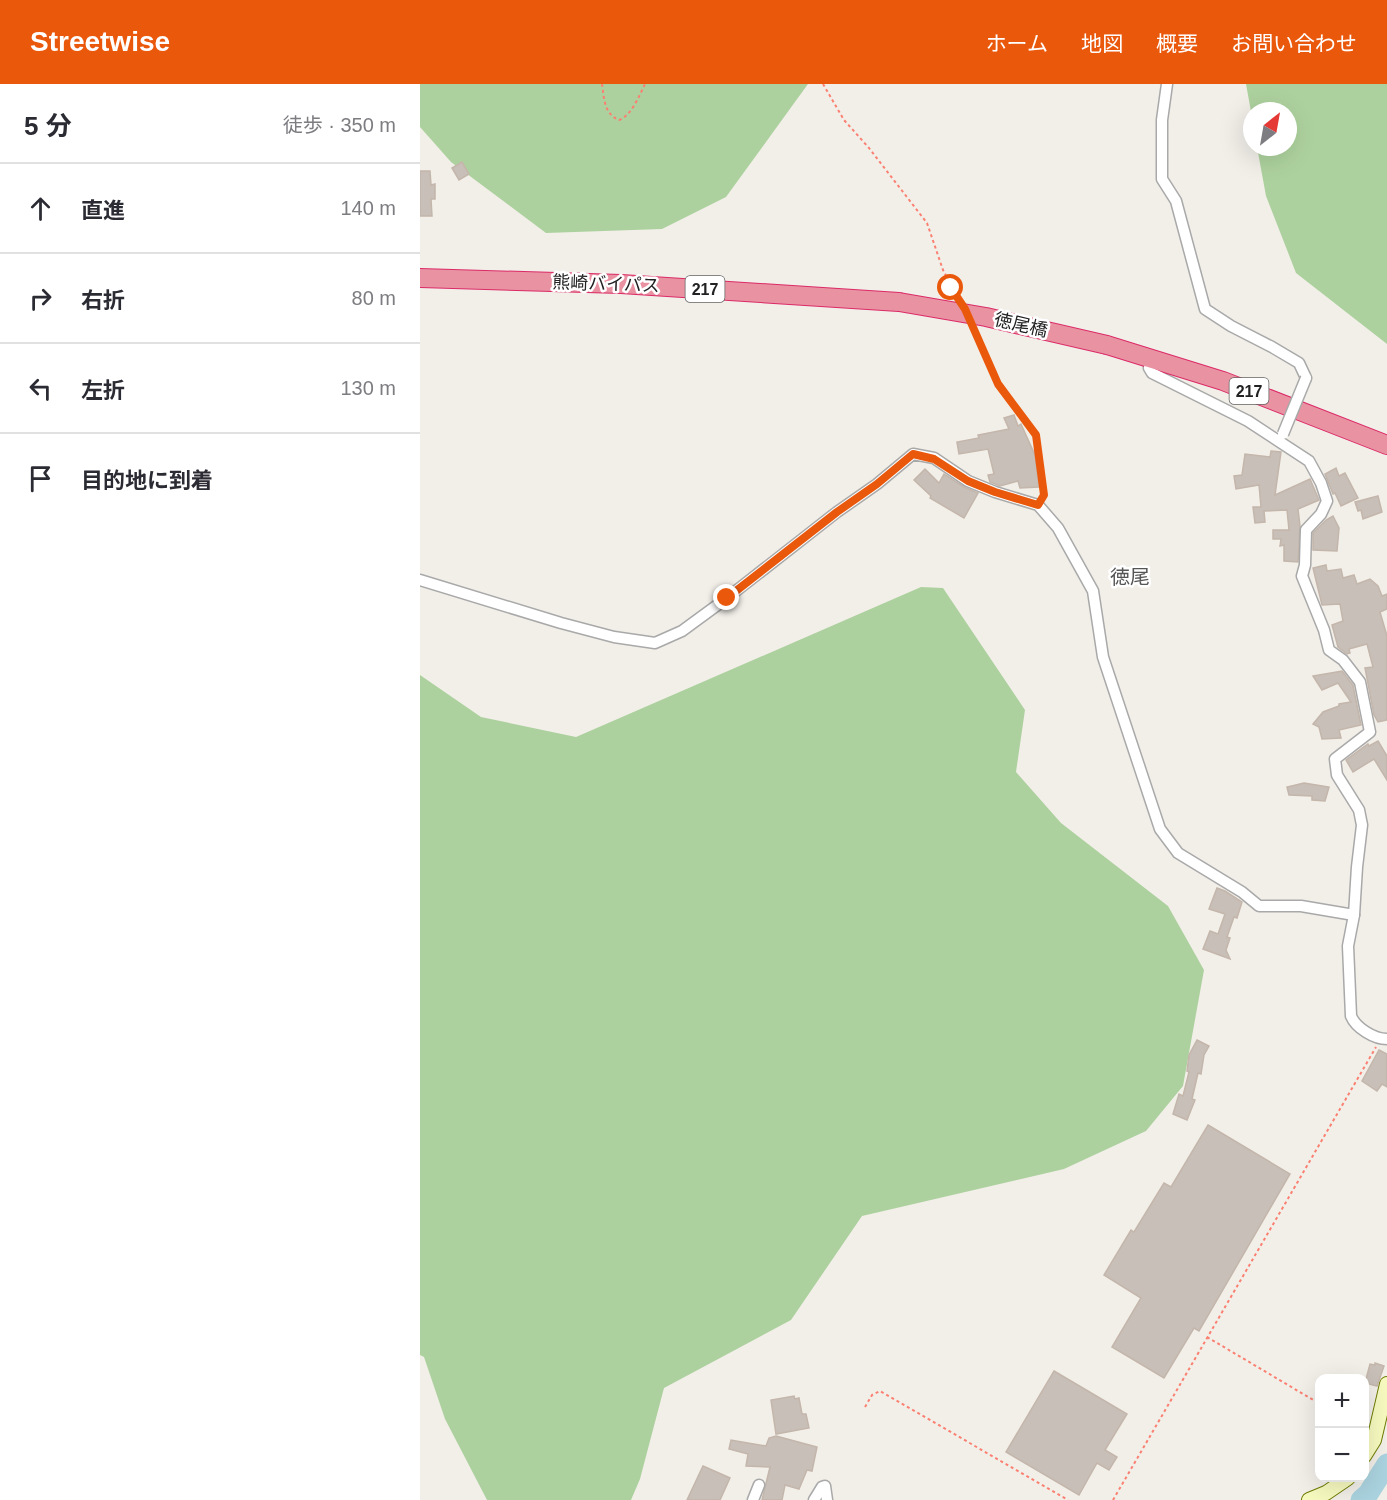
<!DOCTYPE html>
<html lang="ja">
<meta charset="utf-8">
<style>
:root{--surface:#fff;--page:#f2f2f3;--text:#2b2b33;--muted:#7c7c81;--line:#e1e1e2;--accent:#ea580c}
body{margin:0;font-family:Helvetica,"Noto Sans JP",sans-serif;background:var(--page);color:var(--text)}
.controls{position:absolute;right:18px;bottom:18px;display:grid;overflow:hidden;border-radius:12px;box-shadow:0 6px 24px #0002}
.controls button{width:54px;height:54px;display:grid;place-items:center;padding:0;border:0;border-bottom:2px solid var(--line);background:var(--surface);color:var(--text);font:30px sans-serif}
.compass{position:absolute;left:823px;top:18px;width:54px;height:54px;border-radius:50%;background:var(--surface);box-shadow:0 6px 24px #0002;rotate:31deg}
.stop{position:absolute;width:18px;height:18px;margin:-14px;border:4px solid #ea580c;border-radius:50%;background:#fff}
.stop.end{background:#ea580c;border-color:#fff;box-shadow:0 2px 6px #0008}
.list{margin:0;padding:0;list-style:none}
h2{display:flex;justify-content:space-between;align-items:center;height:78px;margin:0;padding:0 24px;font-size:26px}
h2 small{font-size:20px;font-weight:400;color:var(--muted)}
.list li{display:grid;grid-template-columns:39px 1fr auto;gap:18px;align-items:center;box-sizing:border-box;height:90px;padding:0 24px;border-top:2px solid var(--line)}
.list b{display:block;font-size:22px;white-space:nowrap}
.list em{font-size:20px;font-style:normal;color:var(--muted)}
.icon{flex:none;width:33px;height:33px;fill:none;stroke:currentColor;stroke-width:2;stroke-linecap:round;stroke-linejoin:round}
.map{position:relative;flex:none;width:967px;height:1416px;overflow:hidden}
header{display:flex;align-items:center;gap:36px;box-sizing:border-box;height:84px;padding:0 30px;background:var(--accent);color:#fff}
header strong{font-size:28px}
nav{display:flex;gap:33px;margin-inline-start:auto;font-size:21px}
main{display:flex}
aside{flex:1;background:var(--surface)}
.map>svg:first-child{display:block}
</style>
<header>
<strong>Streetwise</strong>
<nav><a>ホーム</a><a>地図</a><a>概要</a><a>お問い合わせ</a></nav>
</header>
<main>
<aside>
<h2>5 分<small>徒歩 · 350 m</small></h2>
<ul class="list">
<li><svg class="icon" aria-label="ahead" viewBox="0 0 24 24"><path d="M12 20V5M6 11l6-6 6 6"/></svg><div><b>直進</b></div><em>140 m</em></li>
<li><svg class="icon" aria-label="right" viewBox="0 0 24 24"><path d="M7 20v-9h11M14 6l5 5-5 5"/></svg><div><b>右折</b></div><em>80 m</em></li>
<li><svg class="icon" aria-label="left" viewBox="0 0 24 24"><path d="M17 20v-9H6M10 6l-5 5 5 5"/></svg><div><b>左折</b></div><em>130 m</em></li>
<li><svg class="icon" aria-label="arrive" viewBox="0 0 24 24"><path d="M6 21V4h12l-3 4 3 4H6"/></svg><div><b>目的地に到着</b></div></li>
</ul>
</aside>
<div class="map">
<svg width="967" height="1416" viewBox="0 0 967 1416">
<rect width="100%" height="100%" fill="#f2efe9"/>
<g fill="#add19e">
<polygon points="0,0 388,0 306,113 242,145 126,149 31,78 0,43"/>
<polygon points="826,0 967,0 967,260 876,189 846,112 837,63 868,63 868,27 832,27 832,33"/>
<polygon points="501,503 523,504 605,626 596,688 641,739 748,822 784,886 763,1002 726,1047 644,1085 442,1132 371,1236 244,1304 220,1395 211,1416 67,1416 25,1335 4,1273 0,1271 0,591 61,633 156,653"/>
</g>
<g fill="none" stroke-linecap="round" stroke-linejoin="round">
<polyline stroke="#aad3df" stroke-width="21" points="941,1416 948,1410 967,1380"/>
</g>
<g fill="#c7bfb8" stroke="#c4b6ab" stroke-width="1.5">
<polygon points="42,78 49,90 39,96 32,84"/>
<polygon points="0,87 10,87 11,101 15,100 15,115 11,115 12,132 0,132"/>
<polygon points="594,331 598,342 601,340 615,371 619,403 600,404 598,397 580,402 570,398 568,391 574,390 568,365 539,370 537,358 559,354 558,351 589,345 584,334"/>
<polygon points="851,367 861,368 855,411 890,395 899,416 878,425 880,442 878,478 864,477 864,461 860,462 861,455 853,455 853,446 869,446 867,426 844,427 845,438 835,439 833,423 841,423 839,401 816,405 814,392 822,391 825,370 850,373"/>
<polygon points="916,384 919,392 925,389 938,414 921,422 915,409 913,410 905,390"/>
<polygon points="505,385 519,399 524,390 544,403 558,409 544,434 510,414 511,412 494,396"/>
<polygon points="958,412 962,428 943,435 941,426 938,427 935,418"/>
<polygon points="913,432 919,444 917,467 893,466 893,449 906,436"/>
<polygon points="906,481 907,487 921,485 923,494 934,491 937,500 950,495 958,502 962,512 967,510 967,525 960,528 967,552 967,636 958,638 954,631 945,584 953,583 947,560 929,565 930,569 927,570 918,563 912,541 923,537 920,520 902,521 893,484"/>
<polygon points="922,587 933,601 941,641 919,646 921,654 902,655 899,643 893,640 903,628 919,622 919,620 931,618 918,599 902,606 893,592"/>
<polygon points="958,657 967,672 967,696 954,675 933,688 926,676 948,660 949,662"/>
<polygon points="884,699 909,703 905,717 892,716 892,712 869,711 867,703"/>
<polygon points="797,804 805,807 822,818 817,834 814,833 807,853 810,854 806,866 810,875 783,865 790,847 798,850 805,830 789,825"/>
<polygon points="777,956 789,962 784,971 781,990 778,989 772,1015 775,1016 767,1036 753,1030 759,1010 763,1012 769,988 767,987 769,971"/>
<polygon points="959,966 967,970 967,1003 962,1000 957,1007 942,997"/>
<polygon points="788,1041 870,1090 779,1247 774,1244 744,1294 692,1263 721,1214 684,1191 711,1146 714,1148 744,1099 751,1103"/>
<polygon points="955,1279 964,1282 957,1302 945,1299 950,1280 955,1281"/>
<polygon points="634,1287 707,1330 685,1366 697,1373 689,1386 677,1379 659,1411 586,1368"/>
<polygon points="374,1312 375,1315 379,1314 382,1330 386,1330 389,1344 356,1350 351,1316"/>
<polygon points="356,1352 397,1363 392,1387 387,1386 379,1405 365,1401 362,1416 342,1416 350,1383 326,1382 328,1370 309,1365 311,1356 346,1362 349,1354"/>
<polygon points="283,1382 310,1394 300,1416 267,1416"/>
</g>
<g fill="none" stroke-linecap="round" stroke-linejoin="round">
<defs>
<g id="street">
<polyline points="747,0 742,36 742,95 756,117 785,225 811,242 852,263 879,279 886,294"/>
<path d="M730,275L729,284L732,289L828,337L889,377L901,399L907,417L901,430L886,446L885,481L882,492L904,546L909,566L923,576L940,598L950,648L915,675L917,691L939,726L942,741L937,783L934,831L928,862L931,932C936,944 954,955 967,955"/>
<polyline points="0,496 141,539 194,553 235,559 262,547 307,514 417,428 457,400 493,370 514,374 548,397 575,408 618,421 638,444 673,507 683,573 740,745 758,769 822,808 839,822 881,822 934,831"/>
<polyline points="333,1416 339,1401"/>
<polyline points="394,1416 402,1403 405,1402 407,1416"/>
</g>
<g id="secondary">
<polyline points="944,1372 954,1356 967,1300"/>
<polyline points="889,1416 906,1409 928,1394"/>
</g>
<g id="highway">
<polyline points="0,194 201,200 479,218"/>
<polyline points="687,261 803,297 967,361"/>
</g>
</defs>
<use href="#street" stroke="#a9a9a9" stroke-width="13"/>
<use href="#secondary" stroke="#707d05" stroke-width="16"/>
<use href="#highway" stroke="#dc2a67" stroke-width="20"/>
<g stroke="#fa8072" stroke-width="2" stroke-dasharray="3 3" stroke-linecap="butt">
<path d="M182,0C184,14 184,30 199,36C212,31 219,12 225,0"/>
<polyline points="403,0 424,36 449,64 507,139 523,186 538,214"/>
<polyline points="555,245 578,300 616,351 623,413"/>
<polyline points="787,1253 900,1320"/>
<polyline points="445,1323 452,1311 460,1307 648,1416"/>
<polyline points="693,1416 956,963"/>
</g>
<use href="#street" stroke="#fff" stroke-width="10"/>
<use href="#secondary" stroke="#f7fabf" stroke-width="14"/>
<use href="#highway" stroke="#e892a2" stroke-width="18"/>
<defs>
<polyline id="street-bridge" points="863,350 886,294"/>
<polyline id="highway-bridge" points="479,218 566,233 687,261"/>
</defs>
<use href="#street-bridge" stroke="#a9a9a9" stroke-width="13" stroke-linecap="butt"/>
<use href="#highway-bridge" stroke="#dc2a67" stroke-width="20" stroke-linecap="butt"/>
<use href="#street-bridge" stroke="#fff" stroke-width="10"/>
<use href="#highway-bridge" stroke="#e892a2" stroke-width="18"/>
</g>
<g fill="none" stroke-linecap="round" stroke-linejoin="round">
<polyline stroke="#ea580c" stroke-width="8" points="307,514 417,428 457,400 493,370 514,375 548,397 575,408 618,421 624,411 616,351 578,300 545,225 531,204"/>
</g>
<g text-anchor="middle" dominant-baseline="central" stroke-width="5" stroke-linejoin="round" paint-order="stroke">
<g fill="#fff" stroke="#646464" stroke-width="1.5">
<rect x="265.5" y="192" width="39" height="26" rx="4.5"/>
<rect x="809.5" y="294" width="39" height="26" rx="4.5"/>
</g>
<g font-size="16" font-weight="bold" fill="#222">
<text x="285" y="205">217</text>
<text x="829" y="307">217</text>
</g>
<g font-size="18" fill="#222" stroke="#fff">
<text transform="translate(186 200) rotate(2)">熊崎バイパス</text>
<text transform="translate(601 241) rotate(13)">徳尾橋</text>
</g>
<g font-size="20" fill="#555" stroke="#fff">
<text x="710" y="493">徳尾</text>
</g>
</g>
</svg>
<div class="controls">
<button>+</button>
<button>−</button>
</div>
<svg class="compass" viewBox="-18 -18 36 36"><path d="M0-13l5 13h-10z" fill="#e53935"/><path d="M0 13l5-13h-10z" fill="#7c7c81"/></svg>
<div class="stop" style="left:531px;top:204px"></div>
<div class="stop end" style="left:307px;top:514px"></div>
</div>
</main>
